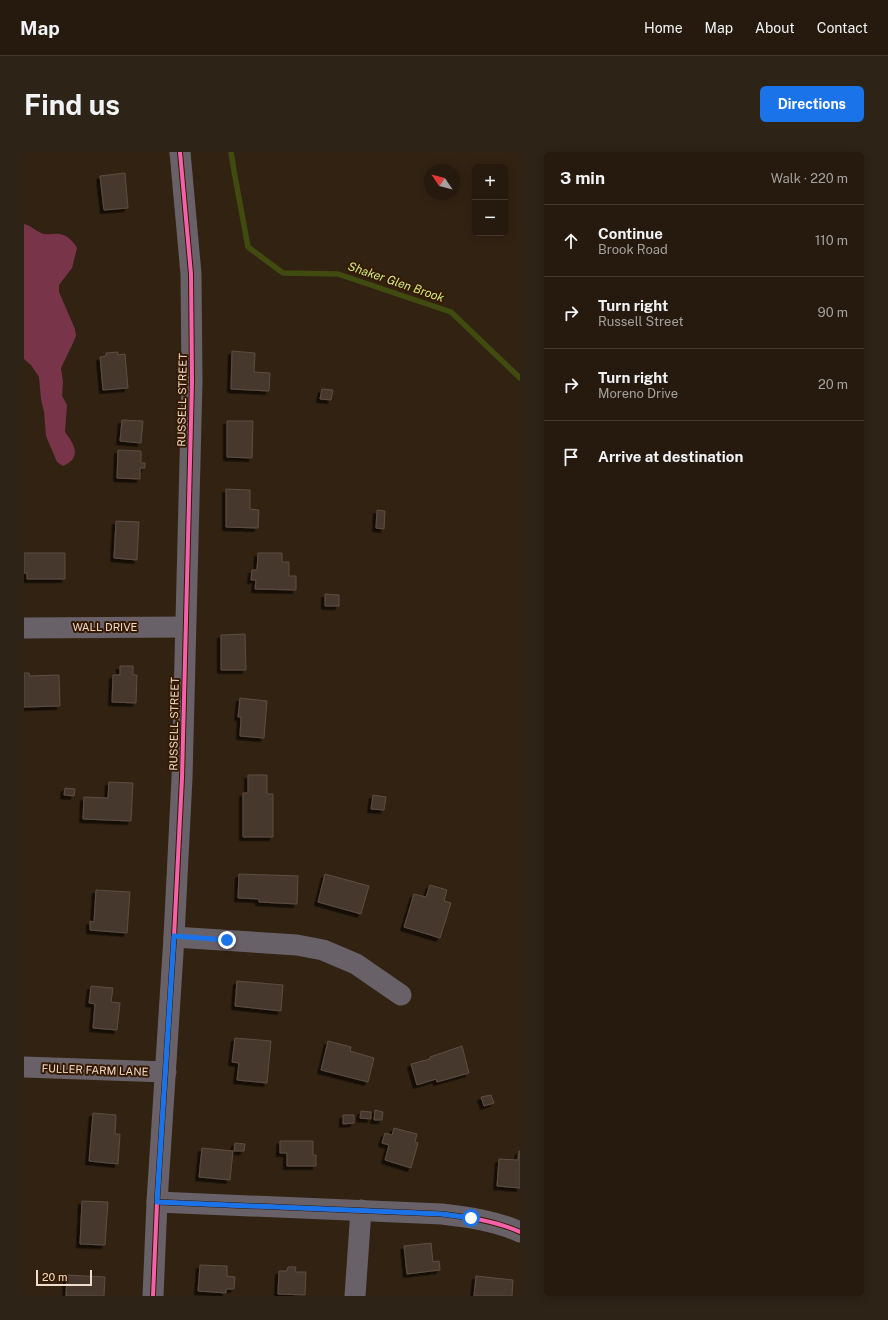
<!DOCTYPE html>
<meta charset="utf-8">
<style>
:root{--surface:#261a0e;--page:#2e2317;--text:#f1f3f6;--muted:#a4a19e;--line:#42382e;--accent:#1a73e8}
body{margin:0;font-family:"Public Sans",sans-serif;background:var(--page);color:var(--text)}
.controls{position:absolute;right:12px;top:12px;display:grid;overflow:hidden;border-radius:6px;box-shadow:0 2px 10px #0003}
.controls button{width:36px;height:36px;display:grid;place-items:center;padding:0;border:0;border-bottom:1px solid var(--line);background:var(--surface);color:var(--text);font:20px sans-serif}
.compass{position:absolute;left:400px;top:12px;width:36px;height:36px;border-radius:50%;background:var(--surface);box-shadow:0 2px 10px #0003;rotate:305deg}
.scale{position:absolute;left:12px;bottom:10px;width:56px;box-sizing:border-box;padding-left:4px;border:2px solid #efdccd;border-top:0;font-size:11px;line-height:14px;white-space:nowrap;color:#efdccd;-webkit-text-stroke:3px #351900;paint-order:stroke}
.stop{position:absolute;width:12px;height:12px;margin:-9px;border:3px solid #1a73e8;border-radius:50%;background:#fff}
.stop.end{background:#1a73e8;border-color:#fff;box-shadow:0 1px 4px #0008}
.list{margin:0;padding:0;list-style:none}
h2{display:flex;justify-content:space-between;align-items:center;height:52px;margin:0;padding:0 16px;font-size:17px}
h2 small{font-size:13px;font-weight:400;color:var(--muted)}
.list li{display:grid;grid-template-columns:26px 1fr auto;gap:12px;align-items:center;box-sizing:border-box;height:72px;padding:0 16px;border-top:1px solid var(--line)}
.list b{display:block;font-size:15px;white-space:nowrap}
.list p{margin:0;font-size:13px;white-space:nowrap;color:var(--muted)}
.list em{font-size:13px;font-style:normal;color:var(--muted)}
.icon{flex:none;width:22px;height:22px;fill:none;stroke:currentColor;stroke-width:2;stroke-linecap:round;stroke-linejoin:round}
.map{position:relative;flex:none;width:496px;height:1144px;overflow:hidden;border-radius:6px}
header{display:flex;align-items:center;gap:24px;box-sizing:border-box;height:56px;padding:0 20px;background:var(--surface);border-bottom:1px solid var(--line)}
header strong{font-size:19px}
nav{display:flex;gap:22px;margin-inline-start:auto;font-size:14px}
.intro{display:flex;align-items:center;justify-content:space-between;box-sizing:border-box;height:96px;padding:0 24px}
h1{margin:0;font-size:28px}
.button{padding:10px 18px;border-radius:6px;background:var(--accent);color:#fff;font-size:14px;font-weight:700}
main{display:flex;gap:24px;padding:0 24px}
aside{flex:1;background:var(--surface);border-radius:6px;box-shadow:0 2px 10px #0003}
.map>svg:first-child{display:block}
</style>
<header>
<strong>Map</strong>
<nav><a>Home</a><a>Map</a><a>About</a><a>Contact</a></nav>
</header>
<div class="intro"><h1>Find us</h1><a class="button">Directions</a></div>
<main>
<div class="map">
<svg width="496" height="1144" viewBox="0 0 496 1144">
<defs>
<filter id="shadow"><feDropShadow dx="-3.5" dy="3.5" stdDeviation="0" flood-color="#0009"/></filter>
</defs>
<rect width="100%" height="100%" fill="#322212"/>
<path fill="#783448" d="M0,72C8,74 10,78 17,81C23,84 30,81 36,82C43,83 50,90 53,96L48,116L35,133V140L51,177L52,184L49,191L37,216L39,230L38,244L43,253L41,280C51,293 58,306 39,314L33,310L22,284L20,260L17,247L15,225L7,213L0,207Z"/>
<g fill="none" stroke-linecap="round" stroke-linejoin="round">
<polyline stroke="#404b10" stroke-width="5.5" points="207,0 210,19 224,95 259,121 314,122 427,160 496,226"/>
</g>
<g fill="#47392f" stroke="#5c4d42" filter="url(#shadow)">
<polygon points="101,21 104,56 80,58 76,24"/>
<polygon points="208,199 231,201 230,220 246,221 245,239 207,237"/>
<polygon points="94,200 94,203 101,202 104,236 79,238 76,205 82,204 82,201"/>
<polygon points="298,237 309,238 307,248 296,247"/>
<polygon points="98,268 119,269 117,291 96,289"/>
<polygon points="203,269 229,269 228,306 203,305"/>
<polygon points="94,298 117,299 117,311 121,311 121,316 116,316 116,327 93,326"/>
<polygon points="202,337 226,338 226,357 235,358 234,376 202,375"/>
<polygon points="353,358 361,359 360,377 352,376"/>
<polygon points="92,369 115,370 113,408 90,406"/>
<polygon points="0,401 41,401 41,427 3,427 3,421 0,421"/>
<polygon points="234,401 258,401 258,410 265,410 265,424 272,424 272,438 231,437 232,428 227,428 228,418 233,418"/>
<polygon points="301,442 315,443 315,454 301,454"/>
<polygon points="221,482 222,518 197,518 197,483"/>
<polygon points="96,514 109,514 109,523 113,523 112,551 88,550 89,523 96,523"/>
<polygon points="0,521 5,521 6,524 35,523 36,554 0,555"/>
<polygon points="216,546 243,549 240,586 216,584 217,565 214,565"/>
<polygon points="224,623 243,623 243,642 249,642 249,685 219,685 219,641 224,641"/>
<polygon points="85,630 109,631 107,669 59,667 60,645 84,646"/>
<polygon points="41,636 51,637 50,644 40,643"/>
<polygon points="349,643 362,645 360,658 347,657"/>
<polygon points="215,722 274,724 273,752 235,750 235,747 214,746"/>
<polygon points="301,722 345,734 337,762 294,750"/>
<polygon points="406,733 423,738 420,749 427,751 416,786 380,775 390,742 402,745"/>
<polygon points="72,738 106,740 103,781 66,778 66,769 70,770"/>
<polygon points="213,829 259,833 257,859 211,854"/>
<polygon points="67,834 89,836 87,850 96,851 93,878 69,876 71,852 65,851"/>
<polygon points="211,886 247,889 243,931 213,928 215,911 208,910"/>
<polygon points="304,889 327,895 326,899 350,906 344,930 297,918"/>
<polygon points="438,894 445,921 413,930 412,927 393,933 387,912 406,907 406,905"/>
<polygon points="467,943 470,951 460,954 457,945"/>
<polygon points="351,958 359,960 358,968 350,968"/>
<polygon points="337,959 347,960 347,967 336,966"/>
<polygon points="69,961 92,963 91,982 96,982 94,1012 65,1009"/>
<polygon points="319,963 330,963 330,971 319,972"/>
<polygon points="370,976 393,982 391,990 394,991 387,1016 361,1008 365,993 358,991 361,981 368,983"/>
<polygon points="256,989 289,989 289,1003 292,1003 292,1014 263,1014 263,1001 256,1001"/>
<polygon points="211,991 221,992 220,999 210,999"/>
<polygon points="178,996 209,999 206,1028 175,1025"/>
<polygon points="495,999 496,999 496,1036 473,1034 475,1007 494,1008"/>
<polygon points="58,1049 84,1050 81,1093 56,1092"/>
<polygon points="407,1091 409,1110 415,1109 416,1118 383,1122 380,1094"/>
<polygon points="176,1113 203,1114 203,1124 211,1125 210,1137 202,1137 202,1141 174,1139"/>
<polygon points="264,1115 272,1115 271,1120 282,1120 281,1143 254,1142 255,1119 263,1119"/>
<polygon points="43,1123 81,1125 80,1144 42,1144"/>
<polygon points="452,1124 489,1128 488,1144 450,1144"/>
</g>
<g fill="none" stroke-linecap="round" stroke-linejoin="round">
<g stroke="#696168" stroke-width="21">
<polyline points="0,476 161,475"/>
<polyline points="150,785 273,793 299,798 332,812 377,843"/>
<polyline points="0,915 142,920"/>
<path d="M133,1050L418,1062C444,1065 472,1069 496,1080"/>
<polyline points="129,1144 133,1050 150,785 158,626 168,230 167,122 156,0"/>
<polyline points="331,1144 337,1058"/>
</g>
<defs>
<g id="cycleway">
<path d="M133,1050L418,1062C444,1065 472,1069 496,1080"/>
<polyline points="129,1144 133,1050 150,785 158,626 168,230 167,122 156,0"/>
</g>
</defs>
<use href="#cycleway" stroke="#351900" stroke-width="6"/>
<use href="#cycleway" stroke="#f560ab" stroke-width="4"/>
</g>
<g fill="none" stroke-linecap="round" stroke-linejoin="round">
<polyline stroke="#1a73e8" stroke-width="5" points="203,788 150,784 133,1050 418,1062 447,1066"/>
</g>
<g text-anchor="middle" dominant-baseline="central" stroke-width="4" stroke-linejoin="round" paint-order="stroke">
<g font-size="11" fill="#efdccd" stroke="#351900">
<text transform="translate(158 248) rotate(-89)">RUSSELL STREET</text>
<text x="81" y="475">WALL DRIVE</text>
<text transform="translate(150 572) rotate(-89)">RUSSELL STREET</text>
<text transform="translate(71 918) rotate(2)">FULLER FARM LANE</text>
</g>
<g font-size="12" font-style="italic" fill="#cfed80" stroke="#351900">
<text transform="translate(372 130) rotate(19)">Shaker Glen Brook</text>
</g>
</g>
</svg>
<div class="controls">
<button>+</button>
<button>−</button>
</div>
<svg class="compass" viewBox="-18 -18 36 36"><path d="M0-13l5 13h-10z" fill="#e53935"/><path d="M0 13l5-13h-10z" fill="#a4a19e"/></svg>
<div class="scale">20 m</div>
<div class="stop" style="left:447px;top:1066px"></div>
<div class="stop end" style="left:203px;top:788px"></div>
</div>
<aside>
<h2>3 min<small>Walk · 220 m</small></h2>
<ul class="list">
<li><svg class="icon" aria-label="ahead" viewBox="0 0 24 24"><path d="M12 20V5M6 11l6-6 6 6"/></svg><div><b>Continue</b><p>Brook Road</p></div><em>110 m</em></li>
<li><svg class="icon" aria-label="right" viewBox="0 0 24 24"><path d="M7 20v-9h11M14 6l5 5-5 5"/></svg><div><b>Turn right</b><p>Russell Street</p></div><em>90 m</em></li>
<li><svg class="icon" aria-label="right" viewBox="0 0 24 24"><path d="M7 20v-9h11M14 6l5 5-5 5"/></svg><div><b>Turn right</b><p>Moreno Drive</p></div><em>20 m</em></li>
<li><svg class="icon" aria-label="arrive" viewBox="0 0 24 24"><path d="M6 21V4h12l-3 4 3 4H6"/></svg><div><b>Arrive at destination</b></div></li>
</ul>
</aside>
</main>
